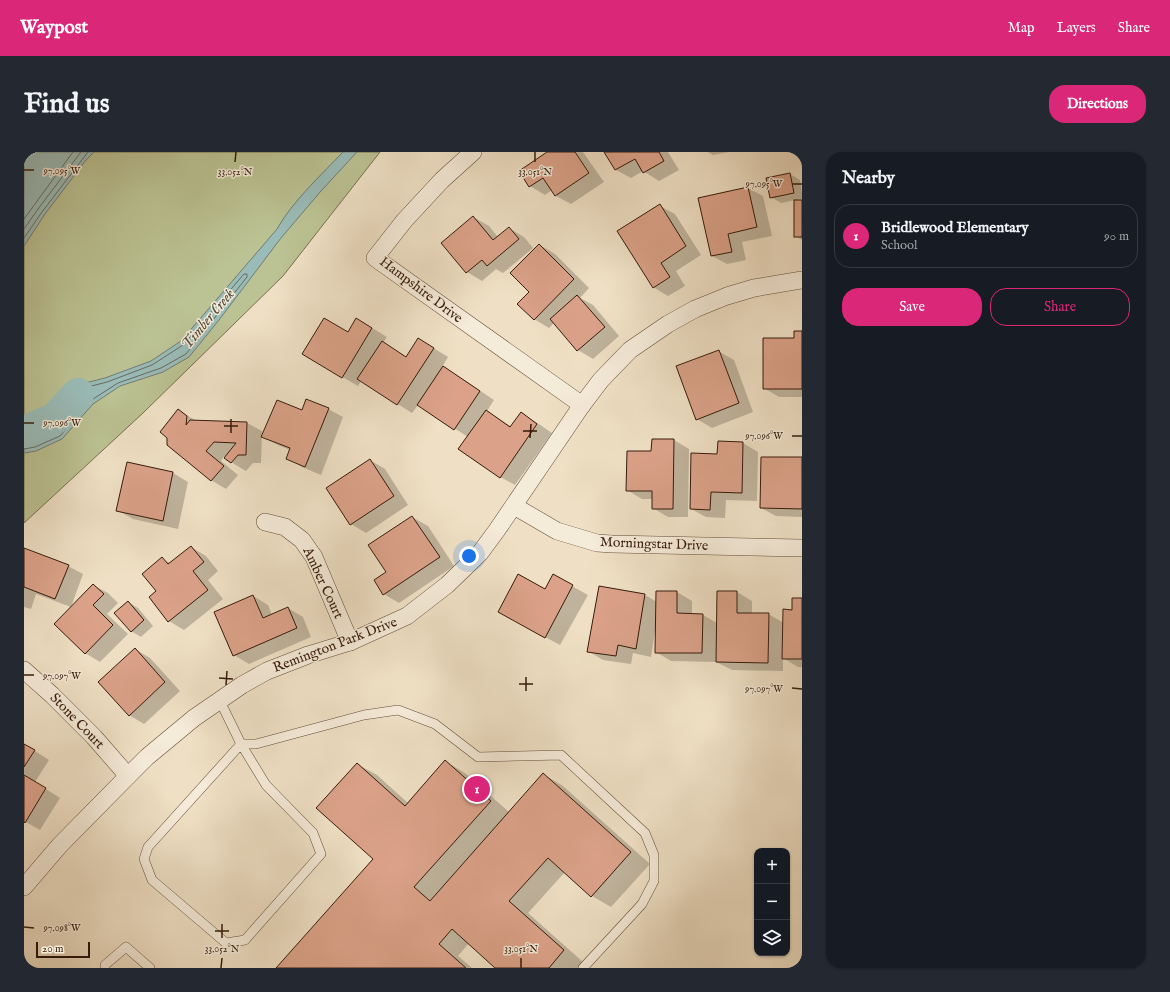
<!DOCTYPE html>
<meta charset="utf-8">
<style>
:root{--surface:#171b24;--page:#242831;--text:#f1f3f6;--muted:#9ea1a6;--line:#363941;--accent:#db2777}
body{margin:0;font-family:"IM FELL English",serif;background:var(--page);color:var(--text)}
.controls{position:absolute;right:12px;bottom:12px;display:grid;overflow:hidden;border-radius:8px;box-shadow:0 1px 3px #0004}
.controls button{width:36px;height:36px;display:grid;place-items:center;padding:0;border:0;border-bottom:1px solid var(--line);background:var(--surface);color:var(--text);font:20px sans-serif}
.scale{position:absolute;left:12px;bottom:10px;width:54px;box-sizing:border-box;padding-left:4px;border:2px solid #361a0a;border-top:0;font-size:11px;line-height:14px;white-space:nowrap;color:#361a0a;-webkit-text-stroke:3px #f5ebd9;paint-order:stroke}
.you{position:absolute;left:445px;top:404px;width:14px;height:14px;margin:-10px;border:3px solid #fff;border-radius:50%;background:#1a73e8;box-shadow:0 0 0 6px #1a73e833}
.badge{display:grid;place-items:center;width:26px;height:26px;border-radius:50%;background:var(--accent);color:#fff;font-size:13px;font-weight:700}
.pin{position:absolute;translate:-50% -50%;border:2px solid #fff;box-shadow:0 1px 4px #0006}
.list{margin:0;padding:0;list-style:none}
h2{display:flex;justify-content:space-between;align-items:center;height:52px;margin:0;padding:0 16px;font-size:17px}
h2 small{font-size:13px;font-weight:400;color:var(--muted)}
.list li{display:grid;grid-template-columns:26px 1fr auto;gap:12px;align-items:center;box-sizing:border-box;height:64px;margin:0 8px 8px;padding:0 8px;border:1px solid var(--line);border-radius:16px}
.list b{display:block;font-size:15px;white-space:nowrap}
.list p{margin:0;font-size:13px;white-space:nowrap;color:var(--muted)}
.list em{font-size:13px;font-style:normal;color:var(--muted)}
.actions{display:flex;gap:8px;padding:12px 16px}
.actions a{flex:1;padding:9px 0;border:1px solid var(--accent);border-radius:16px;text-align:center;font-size:14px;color:var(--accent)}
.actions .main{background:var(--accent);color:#fff}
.icon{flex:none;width:22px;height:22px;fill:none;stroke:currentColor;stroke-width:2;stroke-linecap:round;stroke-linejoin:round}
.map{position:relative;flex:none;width:778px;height:816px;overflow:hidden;border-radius:16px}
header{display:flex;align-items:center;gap:24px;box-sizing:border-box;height:56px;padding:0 20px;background:var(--accent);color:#fff}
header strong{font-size:19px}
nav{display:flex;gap:22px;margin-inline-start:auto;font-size:14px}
.intro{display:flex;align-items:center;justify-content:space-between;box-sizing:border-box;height:96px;padding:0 24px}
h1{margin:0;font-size:28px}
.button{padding:10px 18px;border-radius:16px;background:var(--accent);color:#fff;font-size:14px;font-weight:700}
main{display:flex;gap:24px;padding:0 24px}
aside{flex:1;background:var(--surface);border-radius:16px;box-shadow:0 1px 3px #0004}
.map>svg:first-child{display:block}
</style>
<header>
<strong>Waypost</strong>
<nav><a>Map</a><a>Layers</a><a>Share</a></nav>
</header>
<div class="intro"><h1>Find us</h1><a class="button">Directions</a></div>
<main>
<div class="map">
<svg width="778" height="816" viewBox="0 0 778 816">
<rect width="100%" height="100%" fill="#efe0c5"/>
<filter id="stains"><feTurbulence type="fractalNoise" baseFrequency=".005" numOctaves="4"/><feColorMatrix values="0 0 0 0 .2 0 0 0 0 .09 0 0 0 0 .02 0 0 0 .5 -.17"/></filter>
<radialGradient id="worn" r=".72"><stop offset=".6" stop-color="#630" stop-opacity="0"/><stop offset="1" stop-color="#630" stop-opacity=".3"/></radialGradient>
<polygon fill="#bbc293" stroke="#786e4e" points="0,0 356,0 259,124 119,261 0,371"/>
<g fill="#9abcb8" stroke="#727b72">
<polygon points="0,0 70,0 62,8 21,62 0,94"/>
<path d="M319,0H333L297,39L257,86L195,168L165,205L139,220L96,234L69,252L38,287L12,299L0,301V282L18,275L37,251L53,233L81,226L127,209L157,189L253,77C268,50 297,23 319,0Z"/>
</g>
<g fill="#0003">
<polygon points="525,0 559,0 580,30 547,52 532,44 528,38 521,43 506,34"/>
<polygon points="581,0 644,0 655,18 635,29 619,19 607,26 592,18"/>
<polygon points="684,0 705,0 689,3"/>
<polygon points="766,22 776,28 778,41 778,47 773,48 778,49 778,88 771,84 771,48 757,51 747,45"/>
<polygon points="724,36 739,44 748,84 718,90 722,108 703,112 688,104 675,47"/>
<polygon points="636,54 651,62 677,103 652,119 661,134 644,144 629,135"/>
<polygon points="449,65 465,74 474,85 485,76 500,85 509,96 479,121 472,117 458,129 443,120 419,91"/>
<polygon points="516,93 531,102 565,136 556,146 569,153 595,184 569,207 554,198 530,171 525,176 510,167 507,140"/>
<polygon points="333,167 363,185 359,191 383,206 395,187 424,205 418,215 434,224 470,248 463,259 488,275 497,261 512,270 528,281 491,333 476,325 444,285 394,253 388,261 337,229 334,234 279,202 324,181"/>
<polygon points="778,180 778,245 755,245 740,236 771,187"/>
<polygon points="694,199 710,208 729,260 688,276 673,267"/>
<polygon points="304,257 319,265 297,323 278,315 263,306 266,298 254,293 239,285 278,259"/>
<polygon points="155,258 172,269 223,271 238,279 237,311 229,311 222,319 207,310 200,304 197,309 214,323 202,337 187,328"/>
<polygon points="650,288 665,297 664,365 644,365 629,356 629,347 618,347 603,338 628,300"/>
<polygon points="695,290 719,291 734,300 733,349 702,348 701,366 682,365 667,357 694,303"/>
<polygon points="778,306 778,365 752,364 737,356"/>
<polygon points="346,308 361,317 384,353 342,381 327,372"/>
<polygon points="104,311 149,321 164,330 154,377 109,367 93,358"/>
<polygon points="388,365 404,374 430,414 375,451 360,442 364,420"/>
<polygon points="167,395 182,404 194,419 184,428 199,447 160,478 145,469 133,439 138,407 146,411"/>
<polygon points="0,397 44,414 59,422 47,455 12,442 7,457 0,455"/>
<polygon points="530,424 564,443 536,493 490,468 522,438"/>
<polygon points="69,433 84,441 94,451 83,462 104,482 76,510 61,501"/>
<polygon points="576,435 621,443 633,450 653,440 668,449 668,463 679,463 693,471 713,440 728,449 728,462 744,462 760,471 778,447 778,515 774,515 759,506 759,519 708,518 692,510 647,509 632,500 633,479 631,479 627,505 609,501 607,512 579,508 564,499"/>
<polygon points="229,444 244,453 248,463 264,456 279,465 287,485 225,512 210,503"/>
<polygon points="104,450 114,456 129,474 117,485 107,479"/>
<polygon points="111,497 126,506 156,539 120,572 105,563"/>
<polygon points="0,592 25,608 11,630 36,646 16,678 0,669"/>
<polygon points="421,609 441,621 485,660 519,622 539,634 626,712 587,755 568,744 541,720 504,761 559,810 554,816 473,816 445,791 434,804 448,816 254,816 350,707 333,612 353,623 384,651"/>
</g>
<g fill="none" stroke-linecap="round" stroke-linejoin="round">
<g stroke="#686b61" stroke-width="1">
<polyline points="0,67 49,0"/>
<polyline points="0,77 14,57 57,0"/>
<polyline points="0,86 18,60 64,0"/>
<polygon points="64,240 66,241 66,243 62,246 33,279 29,281 28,281 27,278 43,257 58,242"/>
<polyline points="0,285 7,283 21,278 40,254 56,237 83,230 128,213 159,193 220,122 223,122 223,125 162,202 137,216 94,231 66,249 36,284 11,295 0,297"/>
</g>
<polyline stroke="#9abcb8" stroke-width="32" points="0,280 30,267 54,242"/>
</g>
<g fill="#dba289" stroke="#361a0a">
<polygon points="523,0 551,0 565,21 531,44 519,26 505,35 495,19"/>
<polygon points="580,0 635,0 640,9 619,21 611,7 591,18"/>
<polygon points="766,21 770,41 746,46 742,26"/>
<polygon points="724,35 733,75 704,82 708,100 687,104 674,46"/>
<rect x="770" y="48" width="8" height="37"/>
<polygon points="636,52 662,94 637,111 646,125 629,136 593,79"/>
<polygon points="449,64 469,88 485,75 495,87 463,114 458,108 442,121 417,91"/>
<polygon points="515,92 550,127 510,168 493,152 505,140 486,121"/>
<polygon points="553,143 581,175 553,199 526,167"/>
<polygon points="300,166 324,180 332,166 348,176 318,226 278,202"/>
<polygon points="770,179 778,179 778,237 739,237 739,186 770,186"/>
<polygon points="394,186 410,196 373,253 333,227 358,189 382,205"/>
<polygon points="695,198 715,251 672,268 652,214"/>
<polygon points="419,214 456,239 430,278 393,253"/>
<polygon points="282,247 305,256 281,315 262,307 266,296 237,285 253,248 278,258"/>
<polygon points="154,257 163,264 162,273 166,268 223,270 222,303 214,303 207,311 200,306 212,291 190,290 182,299 200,314 187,329 143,293 143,286 136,280"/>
<polygon points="462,258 486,275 497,260 513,272 476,326 434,297"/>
<polygon points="628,287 650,287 649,357 628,357 628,339 602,339 603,299 627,299"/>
<polygon points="694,289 719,290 718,341 687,340 686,358 666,357 667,301 693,302"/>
<polygon points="737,305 778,305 778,357 736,356"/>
<polygon points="346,307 370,344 326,373 302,336"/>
<polygon points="103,310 149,320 139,369 92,359"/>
<polygon points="388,364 416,405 359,443 350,428 362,420 344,393"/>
<polygon points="167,394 180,410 169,419 184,438 144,470 125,445 132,439 118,422 138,405 144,412"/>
<polygon points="0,396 45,413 31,447 0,435"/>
<polygon points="494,422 521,437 529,422 549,433 521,486 474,460"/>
<polygon points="69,432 80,442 69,453 89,473 61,502 30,472"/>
<polygon points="575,434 621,442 612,497 594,493 592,504 563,500"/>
<polygon points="632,439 653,439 653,461 679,462 678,501 631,501"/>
<polygon points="693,439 713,439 713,461 745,461 744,511 692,510"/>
<polygon points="229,443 239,466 264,455 273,476 209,504 190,460"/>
<polygon points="768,446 778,446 778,507 758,507 759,457 768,458"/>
<polygon points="104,449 120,468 107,480 90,461"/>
<polygon points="111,496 141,530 105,564 74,530"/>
<polygon points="0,592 11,598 0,615"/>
<polygon points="421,608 467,649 390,735 406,749 519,621 607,700 567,745 524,706 485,749 540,798 525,816 471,816 428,777 415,792 442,816 252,816 349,707 292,656 333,611 381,654"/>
<polygon points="0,623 22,636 1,671 0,670"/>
</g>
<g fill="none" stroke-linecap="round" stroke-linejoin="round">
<defs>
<g id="lane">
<polyline points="196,549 217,592 232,592 340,563 374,558 411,572 454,605 537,603 621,681 630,703 630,729 618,752 559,816"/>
<polygon points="217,592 242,633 289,681 297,702 221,788 202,791 128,728 120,707 124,695"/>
<polyline points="81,816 81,813 102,795 126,816"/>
</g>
<g id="street">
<polyline points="449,0 418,28 380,69 351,106 558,253"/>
<polyline points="490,354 533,379 573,391 588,392 778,396"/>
<polyline points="241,370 261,375 278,388 290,405 326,490"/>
<polyline points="0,518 28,543 70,585 104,624"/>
<polyline points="0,735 36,693 104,624 123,605 170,566 218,533 243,519 284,503 326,490 383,464 423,433 456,401 473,378 558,253 577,228 606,198 644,172 671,157 703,144 730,136 778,128"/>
</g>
</defs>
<use href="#lane" stroke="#644c39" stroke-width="10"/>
<use href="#street" stroke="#644c39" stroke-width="18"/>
<use href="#lane" stroke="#f5ebd9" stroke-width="9"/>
<use href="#street" stroke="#f5ebd9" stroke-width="17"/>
</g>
<path fill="none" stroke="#361a0a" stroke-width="1.5" d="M211,10L212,0M511,10V0M0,18H10M768,32H778M0,271H10M200,274H214M499,279H513M207,281V267M768,284H778M506,286L507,272M0,523H10M195,526L209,527M495,532H509M202,533L203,519M768,536L778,537M502,539V525M0,775L10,776M191,779H205M198,786V772M197,816L198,806M497,816V806"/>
<g text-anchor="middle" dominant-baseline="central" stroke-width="3" stroke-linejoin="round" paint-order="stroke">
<g font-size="14" fill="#361a0a" stroke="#f5ebd9">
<text transform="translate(397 138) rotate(37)">Hampshire Drive</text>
<text transform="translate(630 392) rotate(2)">Morningstar Drive</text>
<text transform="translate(299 431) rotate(65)">Amber Court</text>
<text transform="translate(311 493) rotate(-21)">Remington Park Drive</text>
<text transform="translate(53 569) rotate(46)">Stone Court</text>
</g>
<g font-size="15" font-style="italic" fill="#544b3e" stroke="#f5ebd9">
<text transform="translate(184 167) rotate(-50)">Timber Creek</text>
</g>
</g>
<g font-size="10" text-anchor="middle" fill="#361a0a" stroke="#f5ebd9" stroke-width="3" stroke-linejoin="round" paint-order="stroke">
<text x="38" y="22">97.095°W</text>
<text x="211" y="23">33.052°N</text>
<text x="511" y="23">33.051°N</text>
<text x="740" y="35">97.095°W</text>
<text x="38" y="274">97.096°W</text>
<text x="740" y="287">97.096°W</text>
<text x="38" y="527">97.097°W</text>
<text x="740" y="540">97.097°W</text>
<text x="38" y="779">97.098°W</text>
<text x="198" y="800">33.052°N</text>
<text x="497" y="800">33.051°N</text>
</g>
<rect width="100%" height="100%" filter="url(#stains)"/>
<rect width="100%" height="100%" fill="url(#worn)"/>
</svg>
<div class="controls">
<button>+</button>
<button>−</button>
<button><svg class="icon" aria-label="layers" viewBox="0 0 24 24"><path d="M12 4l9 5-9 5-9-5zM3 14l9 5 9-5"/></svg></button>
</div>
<div class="scale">20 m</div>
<div class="you"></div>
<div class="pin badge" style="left:453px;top:637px">1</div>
</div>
<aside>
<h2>Nearby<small></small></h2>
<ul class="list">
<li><span class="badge">1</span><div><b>Bridlewood Elementary</b><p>School</p></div><em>90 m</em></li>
</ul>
<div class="actions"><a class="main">Save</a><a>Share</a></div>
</aside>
</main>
